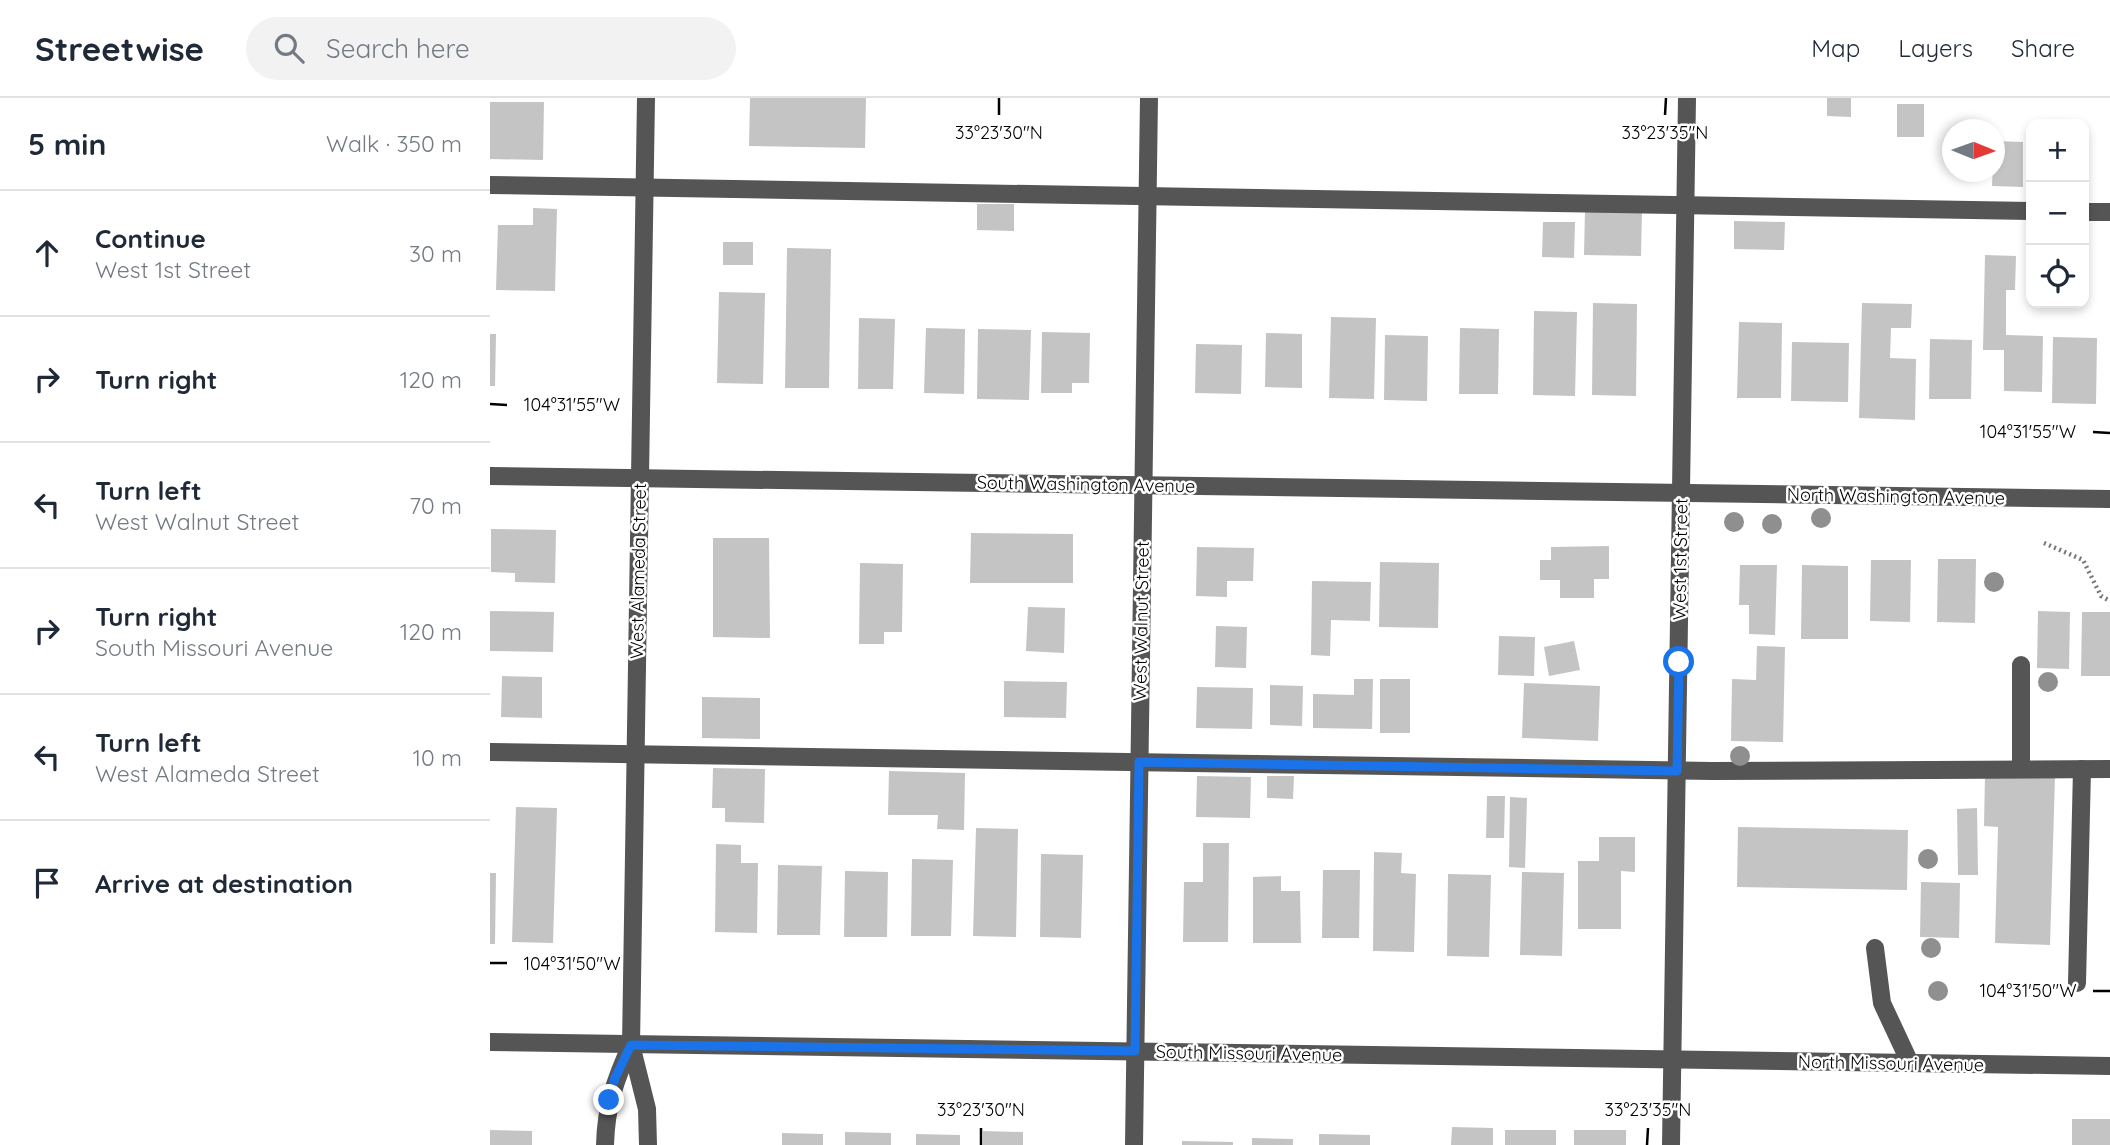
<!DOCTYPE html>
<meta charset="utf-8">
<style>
:root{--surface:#fff;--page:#f2f2f3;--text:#1f2937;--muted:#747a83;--line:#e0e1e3}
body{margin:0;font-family:Quicksand,sans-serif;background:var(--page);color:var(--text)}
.controls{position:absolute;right:21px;top:21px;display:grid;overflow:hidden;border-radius:14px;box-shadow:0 4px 10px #0003}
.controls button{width:63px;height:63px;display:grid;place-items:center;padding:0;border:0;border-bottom:2px solid var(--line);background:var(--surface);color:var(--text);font:35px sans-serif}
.compass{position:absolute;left:1452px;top:21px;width:63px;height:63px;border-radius:50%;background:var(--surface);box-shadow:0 4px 10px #0003;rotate:91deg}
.stop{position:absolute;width:21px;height:21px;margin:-16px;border:5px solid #1a73e8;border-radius:50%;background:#fff}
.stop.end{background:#1a73e8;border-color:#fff;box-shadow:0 2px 7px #0008}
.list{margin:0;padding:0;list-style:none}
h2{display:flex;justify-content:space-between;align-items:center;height:91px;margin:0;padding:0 28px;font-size:30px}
h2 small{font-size:23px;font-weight:400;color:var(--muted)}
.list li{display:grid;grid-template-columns:46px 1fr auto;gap:21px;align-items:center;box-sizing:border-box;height:126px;padding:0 28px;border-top:2px solid var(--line)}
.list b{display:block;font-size:26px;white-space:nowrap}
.list p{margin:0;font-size:23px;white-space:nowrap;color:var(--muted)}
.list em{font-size:23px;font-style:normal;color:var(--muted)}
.icon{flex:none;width:38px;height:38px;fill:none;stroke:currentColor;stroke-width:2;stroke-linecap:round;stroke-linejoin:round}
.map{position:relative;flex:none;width:1620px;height:1047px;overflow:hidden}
header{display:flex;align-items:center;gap:42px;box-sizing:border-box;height:98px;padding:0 35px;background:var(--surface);border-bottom:2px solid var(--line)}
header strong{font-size:33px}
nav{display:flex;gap:38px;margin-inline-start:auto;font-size:24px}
.search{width:490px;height:63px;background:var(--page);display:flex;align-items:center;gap:18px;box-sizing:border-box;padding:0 24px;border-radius:38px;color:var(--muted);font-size:26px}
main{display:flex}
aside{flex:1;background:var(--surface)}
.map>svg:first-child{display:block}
</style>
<header>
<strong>Streetwise</strong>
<div class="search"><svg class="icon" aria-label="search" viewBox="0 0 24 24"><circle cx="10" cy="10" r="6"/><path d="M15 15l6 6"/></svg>Search here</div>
<nav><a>Map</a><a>Layers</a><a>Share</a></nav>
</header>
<main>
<aside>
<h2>5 min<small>Walk · 350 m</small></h2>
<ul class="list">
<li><svg class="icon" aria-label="ahead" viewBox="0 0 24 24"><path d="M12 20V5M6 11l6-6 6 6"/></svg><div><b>Continue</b><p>West 1st Street</p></div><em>30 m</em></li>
<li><svg class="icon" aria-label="right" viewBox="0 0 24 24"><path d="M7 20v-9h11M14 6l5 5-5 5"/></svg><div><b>Turn right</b></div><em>120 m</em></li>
<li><svg class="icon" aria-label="left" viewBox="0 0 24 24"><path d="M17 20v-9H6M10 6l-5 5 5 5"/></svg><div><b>Turn left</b><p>West Walnut Street</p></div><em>70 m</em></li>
<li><svg class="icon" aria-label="right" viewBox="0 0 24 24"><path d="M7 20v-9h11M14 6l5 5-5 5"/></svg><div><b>Turn right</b><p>South Missouri Avenue</p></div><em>120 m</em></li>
<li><svg class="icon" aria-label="left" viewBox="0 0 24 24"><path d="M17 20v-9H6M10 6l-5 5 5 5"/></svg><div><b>Turn left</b><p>West Alameda Street</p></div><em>10 m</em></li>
<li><svg class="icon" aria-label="arrive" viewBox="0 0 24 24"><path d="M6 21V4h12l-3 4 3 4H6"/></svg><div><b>Arrive at destination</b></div></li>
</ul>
</aside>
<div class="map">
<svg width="1620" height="1047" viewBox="0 0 1620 1047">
<rect width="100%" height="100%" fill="#fff"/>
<g fill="#c4c4c4">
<polygon points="260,0 376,0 375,50 259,48"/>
<polygon points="1337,0 1361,0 1361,19 1337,18"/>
<polygon points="0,4 54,4 53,62 0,61"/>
<rect x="1407" y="6" width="27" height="33"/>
<polygon points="1504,43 1533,44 1533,89 1502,88"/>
<polygon points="487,106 524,106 524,133 487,132"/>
<polygon points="43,110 67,111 65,193 6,192 8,127 43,127"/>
<polygon points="1095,111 1152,112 1151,158 1094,157"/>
<polygon points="1244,123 1295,124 1294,152 1244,151"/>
<polygon points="1053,124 1085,124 1084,160 1052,159"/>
<rect x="233" y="144" width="30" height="23"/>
<polygon points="297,150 341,151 339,290 295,290"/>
<polygon points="1495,157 1526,158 1525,192 1516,192 1516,237 1553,238 1552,294 1514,293 1514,252 1493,252"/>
<polygon points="229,194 275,195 273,286 227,285"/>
<polygon points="1103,205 1147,206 1146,298 1102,297"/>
<polygon points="1372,205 1422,206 1421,230 1401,230 1400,260 1426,261 1425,322 1369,320"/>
<polygon points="1044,213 1087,214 1085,298 1043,297"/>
<polygon points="841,219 886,220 884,301 839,300"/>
<polygon points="369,220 405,221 403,291 368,291"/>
<polygon points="1249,224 1292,225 1291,300 1247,300"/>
<polygon points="436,230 475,231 474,296 434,295"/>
<polygon points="970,230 1009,231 1008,296 969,296"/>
<polygon points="488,231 541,232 539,302 487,301"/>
<polygon points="552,234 600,235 599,285 582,285 582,295 551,295"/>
<polygon points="776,235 812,236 812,290 775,289"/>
<polygon points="0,236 6,236 5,288 0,288"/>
<polygon points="895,237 938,238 937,303 894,302"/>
<polygon points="1563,239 1607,240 1606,306 1562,305"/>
<polygon points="1440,241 1482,242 1481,301 1439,301"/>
<polygon points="1302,244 1359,245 1358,304 1301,303"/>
<polygon points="706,246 752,247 751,296 705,295"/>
<polygon points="1,431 66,432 65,485 25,484 25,475 1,474"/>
<polygon points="481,435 583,436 583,485 480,485"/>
<polygon points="223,440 279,440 280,540 223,539"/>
<polygon points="1119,448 1119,481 1104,481 1104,500 1070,500 1070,482 1050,482 1050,462 1061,462 1061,449"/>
<polygon points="707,449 764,450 763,483 737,483 737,499 706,498"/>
<polygon points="1448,461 1486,461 1485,525 1447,524"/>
<polygon points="1381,462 1421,462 1420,524 1380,523"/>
<polygon points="890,464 949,465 948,530 889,529"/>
<polygon points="370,465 413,466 412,534 394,534 394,546 369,546"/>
<polygon points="1250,467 1287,467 1285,537 1259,536 1259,507 1249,507"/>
<polygon points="1312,467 1358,468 1358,541 1311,541"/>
<polygon points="822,483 881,484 880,523 841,522 840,558 821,557"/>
<polygon points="538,509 575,510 574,555 536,553"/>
<polygon points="0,513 64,514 63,554 0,553"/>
<polygon points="1548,513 1580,514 1579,571 1547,570"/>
<polygon points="1592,514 1620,514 1620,578 1591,578"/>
<polygon points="726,528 757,529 756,570 725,569"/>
<polygon points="1009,538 1045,539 1044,578 1008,577"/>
<polygon points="1084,543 1090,572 1059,578 1054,549"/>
<polygon points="1267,548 1295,549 1293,644 1241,643 1242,581 1266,582"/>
<polygon points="12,578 52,579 52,620 11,619"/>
<polygon points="864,581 883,581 882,631 823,630 823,596 864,597"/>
<rect x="890" y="581" width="30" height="54"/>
<polygon points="514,583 577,584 576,620 514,619"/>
<polygon points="1034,585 1110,588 1108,643 1032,640"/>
<polygon points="780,587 813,588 812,628 780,627"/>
<polygon points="707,589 763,590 762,631 706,630"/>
<polygon points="212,599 270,600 270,641 212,640"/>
<polygon points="223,670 275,671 274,725 235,724 235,710 222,710"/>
<polygon points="399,673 475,675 474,732 447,731 448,717 398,717"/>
<polygon points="1495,677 1565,679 1560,847 1505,845 1508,729 1494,728"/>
<polygon points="707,678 761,679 760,720 706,719"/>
<polygon points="777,678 804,678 803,701 777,700"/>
<polygon points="997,698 1015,698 1014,740 996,740"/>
<polygon points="1020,699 1037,700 1035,770 1019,769"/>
<polygon points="26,709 67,710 63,845 22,844"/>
<polygon points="1487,710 1488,777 1468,777 1467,711"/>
<polygon points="1248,729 1418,732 1417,792 1247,789"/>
<polygon points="486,730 528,731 526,839 483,838"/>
<polygon points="1109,739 1145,739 1145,774 1131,773 1131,831 1088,831 1088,763 1109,763"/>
<polygon points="713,745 739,745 738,844 693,844 694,784 713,784"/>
<polygon points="226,746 251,747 251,765 268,765 267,835 225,834"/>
<polygon points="884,754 912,755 911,775 926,776 924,854 883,853"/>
<polygon points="551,756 593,757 591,840 550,839"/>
<polygon points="422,761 463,762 461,838 421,838"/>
<polygon points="288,767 332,768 330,837 287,837"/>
<polygon points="833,772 870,772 869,840 832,840"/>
<polygon points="355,773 398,774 397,839 354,839"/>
<polygon points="1032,774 1074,775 1072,858 1030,857"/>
<polygon points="0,775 6,775 5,846 0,846"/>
<polygon points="958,776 1001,777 999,859 957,858"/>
<polygon points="791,778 791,793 810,793 811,845 763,845 763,779"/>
<polygon points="1431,784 1470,785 1469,840 1430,839"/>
<rect x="1582" y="1021" width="38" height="26"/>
<polygon points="962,1029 1003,1030 1003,1047 961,1047"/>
<polygon points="0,1032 42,1033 42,1047 0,1047"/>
<rect x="1015" y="1032" width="51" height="15"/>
<rect x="1084" y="1032" width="52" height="15"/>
<polygon points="493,1033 533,1034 533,1047 493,1047"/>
<polygon points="355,1034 401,1035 401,1047 355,1047"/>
<polygon points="292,1035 333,1036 333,1047 292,1047"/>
<polygon points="426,1036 470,1037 470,1047 426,1047"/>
<polygon points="829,1036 880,1037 880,1047 829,1047"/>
<polygon points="762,1040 803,1041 803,1047 762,1047"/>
<polygon points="692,1043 743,1044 743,1047 692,1047"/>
</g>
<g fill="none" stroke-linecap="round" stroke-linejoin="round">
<polyline stroke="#777" stroke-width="4.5" stroke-dasharray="2 3.5" stroke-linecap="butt" points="1554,445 1593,462 1611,498 1620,503"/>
<g stroke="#555" stroke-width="18">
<polyline points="156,0 141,947 157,1011 158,1047"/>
<polyline points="0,87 1541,113"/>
<polyline points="1594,114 1620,114"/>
<polyline points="0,378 1620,401"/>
<polyline points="0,654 1222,673 1620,671"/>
<polyline points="1531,671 1531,567"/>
<polyline points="1385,850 1392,905 1420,965"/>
<polyline points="1587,885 1592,671"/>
<polyline points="0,944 1620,968"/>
<path d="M115,1047C116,1008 125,982 141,947"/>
<polyline points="644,1047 659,0"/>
<polyline points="1181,1047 1197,0"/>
</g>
</g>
<g fill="#8f8f8f">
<circle cx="1331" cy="420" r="10"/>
<circle cx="1244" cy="424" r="10"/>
<circle cx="1282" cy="426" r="10"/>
<circle cx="1504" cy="484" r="10"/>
<circle cx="1558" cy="584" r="10"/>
<circle cx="1250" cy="658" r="10"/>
<circle cx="1438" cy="761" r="10"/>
<circle cx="1441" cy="850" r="10"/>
<circle cx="1448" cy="893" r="10"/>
</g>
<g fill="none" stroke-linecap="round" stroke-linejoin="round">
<polyline stroke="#1a73e8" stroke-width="9" points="119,1002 125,980 141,947 645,953 649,664 1187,673 1189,564"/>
</g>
<path fill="none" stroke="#000" stroke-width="2.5" d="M509,17V0M1175,17L1176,0M0,306L17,307M1603,334L1620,335M0,865H17M1603,893H1620M491,1047V1030M1157,1047L1158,1030"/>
<g text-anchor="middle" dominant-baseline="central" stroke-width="5" stroke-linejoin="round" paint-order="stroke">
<g font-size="18" fill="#000" stroke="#fff">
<text transform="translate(596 386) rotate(1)">South Washington Avenue</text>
<text transform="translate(1406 398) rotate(1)">North Washington Avenue</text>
<text transform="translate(1190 461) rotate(-89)">West 1st Street</text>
<text transform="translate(148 473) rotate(-89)">West Alameda Street</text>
<text transform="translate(651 523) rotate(-89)">West Walnut Street</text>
<text transform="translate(759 955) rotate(1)">South Missouri Avenue</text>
<text transform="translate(1401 965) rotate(1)">North Missouri Avenue</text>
</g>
</g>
<g font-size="18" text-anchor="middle" fill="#000" stroke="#fff" stroke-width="5" stroke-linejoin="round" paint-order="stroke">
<text x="509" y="41">33°23'30"N</text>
<text x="1175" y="41">33°23'35"N</text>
<text x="82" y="313">104°31'55"W</text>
<text x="1538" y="340">104°31'55"W</text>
<text x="82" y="872">104°31'50"W</text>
<text x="1538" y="899">104°31'50"W</text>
<text x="491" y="1018">33°23'30"N</text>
<text x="1158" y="1018">33°23'35"N</text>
</g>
</svg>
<div class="controls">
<button>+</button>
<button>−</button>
<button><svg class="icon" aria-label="locate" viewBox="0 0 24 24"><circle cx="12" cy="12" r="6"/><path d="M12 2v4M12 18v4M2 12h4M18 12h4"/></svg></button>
</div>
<svg class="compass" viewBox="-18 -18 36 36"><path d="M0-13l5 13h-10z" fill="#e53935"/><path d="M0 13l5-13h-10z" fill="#747a83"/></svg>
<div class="stop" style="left:1189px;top:564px"></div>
<div class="stop end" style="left:119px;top:1002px"></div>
</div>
</main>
